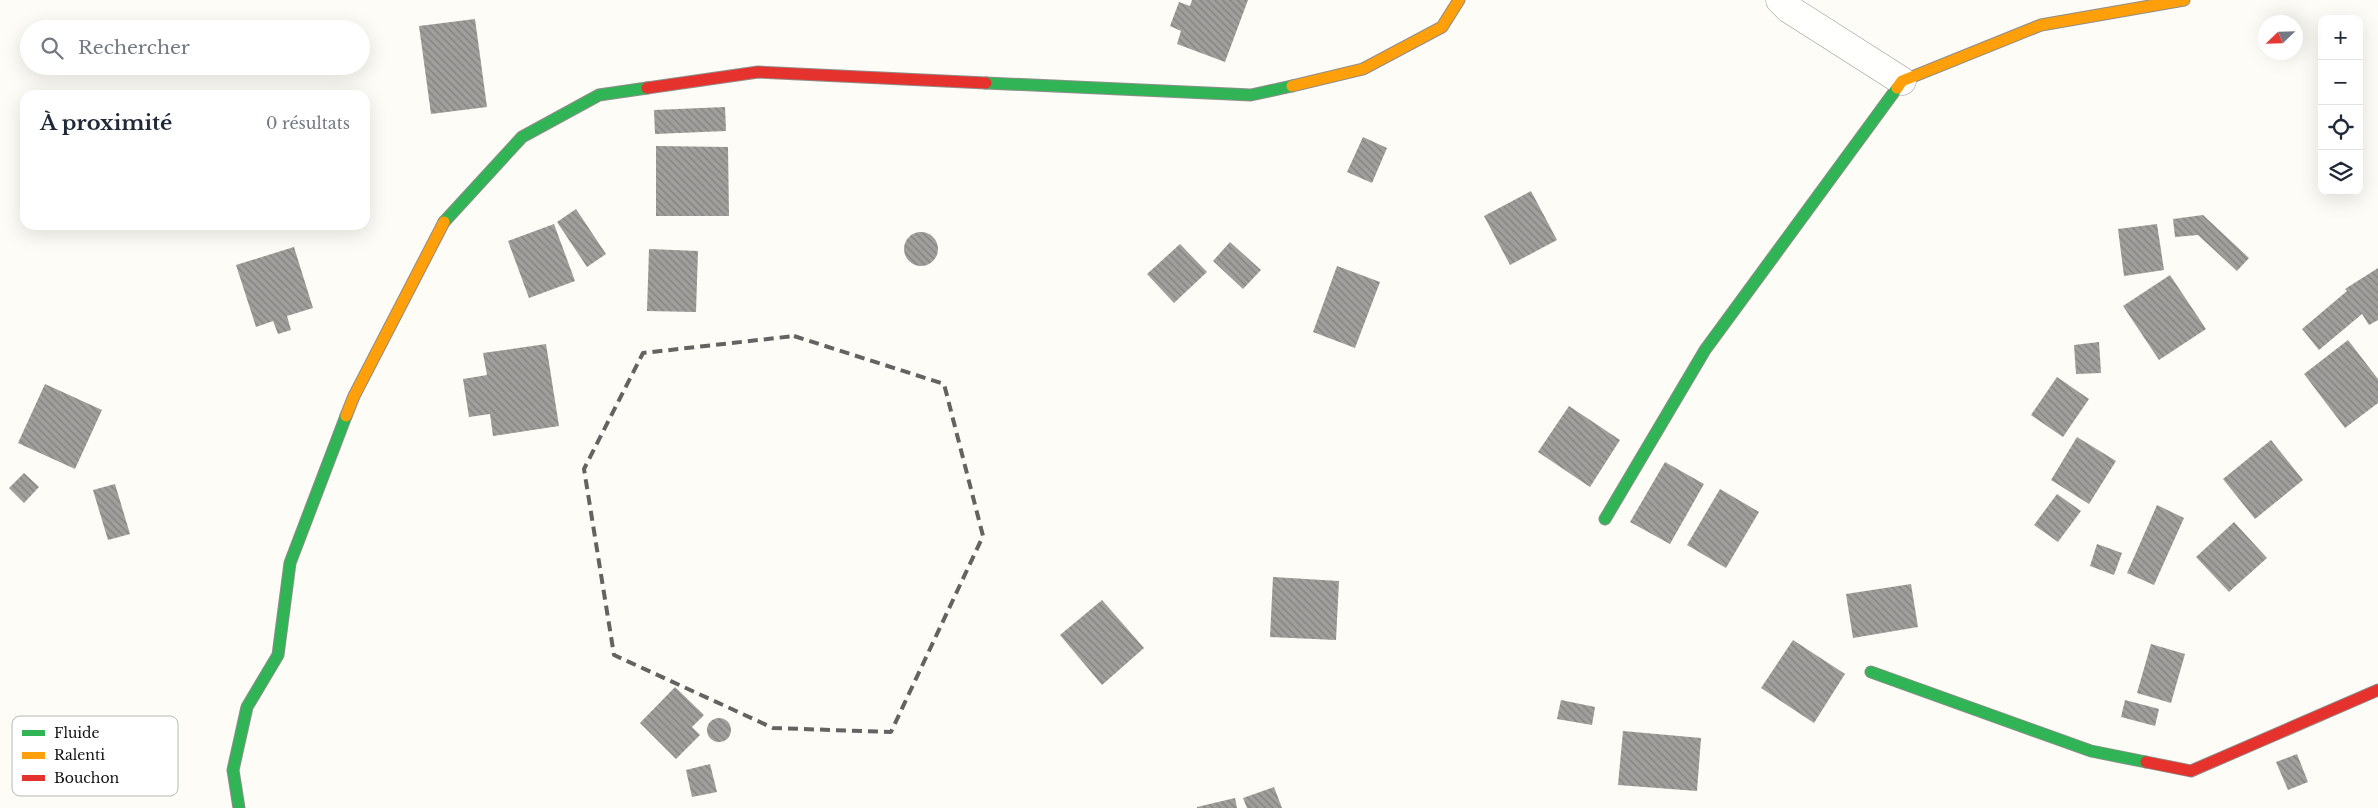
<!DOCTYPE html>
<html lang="fr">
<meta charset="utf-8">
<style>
:root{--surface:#fff;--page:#f6f6f7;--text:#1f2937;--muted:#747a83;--line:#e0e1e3}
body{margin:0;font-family:"Libre Baskerville",serif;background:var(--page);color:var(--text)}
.controls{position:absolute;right:15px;top:15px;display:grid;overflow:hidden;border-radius:10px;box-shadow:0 5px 20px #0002}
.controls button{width:45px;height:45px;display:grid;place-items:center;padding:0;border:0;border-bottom:1px solid var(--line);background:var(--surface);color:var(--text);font:25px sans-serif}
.compass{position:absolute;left:2258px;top:15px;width:45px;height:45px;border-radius:50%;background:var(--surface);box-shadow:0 5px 20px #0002;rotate:247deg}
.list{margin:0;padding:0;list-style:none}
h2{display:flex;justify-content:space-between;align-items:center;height:65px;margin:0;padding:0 20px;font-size:21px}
h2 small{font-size:16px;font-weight:400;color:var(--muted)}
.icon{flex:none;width:28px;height:28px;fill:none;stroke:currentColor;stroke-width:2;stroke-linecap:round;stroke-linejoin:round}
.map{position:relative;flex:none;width:2378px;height:808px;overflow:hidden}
.search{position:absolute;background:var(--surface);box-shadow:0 5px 20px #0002;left:20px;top:20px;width:350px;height:55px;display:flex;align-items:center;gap:12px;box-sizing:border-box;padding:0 18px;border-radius:28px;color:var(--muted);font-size:19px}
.panel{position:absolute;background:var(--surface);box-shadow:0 5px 20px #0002;left:20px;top:90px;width:350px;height:140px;border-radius:15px}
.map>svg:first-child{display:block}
</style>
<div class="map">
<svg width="2378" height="808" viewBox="0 0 2378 808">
<defs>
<pattern id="building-back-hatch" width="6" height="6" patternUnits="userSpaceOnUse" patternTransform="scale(1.25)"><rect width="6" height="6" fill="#a19f9c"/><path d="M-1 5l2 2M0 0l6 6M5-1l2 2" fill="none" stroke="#82807e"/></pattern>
</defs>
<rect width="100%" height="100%" fill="#fdfcf7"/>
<g fill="url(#building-back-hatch)">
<polygon points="1192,0 1248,0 1225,62 1177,44 1181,31 1170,26 1179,2 1190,6"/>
<polygon points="475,19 487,107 431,114 419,26"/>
<polygon points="725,107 726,131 655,134 654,110"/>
<polygon points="1363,137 1387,148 1372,183 1347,172"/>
<polygon points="656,146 728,147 729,216 656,216"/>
<polygon points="1531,191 1557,240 1510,265 1484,216"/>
<polygon points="576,209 606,254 587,267 557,222"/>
<polygon points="2203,215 2249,258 2237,271 2198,235 2175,237 2173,219"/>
<polygon points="554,224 575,281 529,298 508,241"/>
<polygon points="2157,224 2164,270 2124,276 2118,229"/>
<circle cx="921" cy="249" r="17"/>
<polygon points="1230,242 1261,270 1243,289 1213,261"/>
<polygon points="1180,244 1207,272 1174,303 1147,274"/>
<polygon points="294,247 313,308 287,316 291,330 278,334 273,321 256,327 236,265"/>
<polygon points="649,249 698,251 696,312 647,311"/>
<polygon points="1337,266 1380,282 1355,348 1313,332"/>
<polygon points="2378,268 2378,320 2369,325 2362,314 2319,350 2302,329 2347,291 2345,289"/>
<polygon points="2170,275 2206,329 2159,360 2123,306"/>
<polygon points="2348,340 2378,379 2378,403 2345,428 2304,374"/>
<polygon points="2099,342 2101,373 2076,374 2074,345"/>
<polygon points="546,344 559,426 493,436 490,414 469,417 463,379 487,375 483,353"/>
<polygon points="2057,377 2089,399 2063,437 2031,415"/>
<polygon points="45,384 102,410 75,469 18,443"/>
<polygon points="1569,406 1620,440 1590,487 1538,452"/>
<polygon points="2077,437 2116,461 2089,504 2051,480"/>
<polygon points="2271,440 2303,480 2255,519 2223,479"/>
<polygon points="1665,462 1704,484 1670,544 1630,522"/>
<polygon points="24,473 39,487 24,503 9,488"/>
<polygon points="115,484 130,534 108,540 93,490"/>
<polygon points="1720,489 1759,512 1726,568 1687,545"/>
<polygon points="2057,494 2081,511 2058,542 2034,525"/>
<polygon points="2157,505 2184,518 2154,585 2127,573"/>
<polygon points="2234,522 2267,558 2229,592 2196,557"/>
<polygon points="2097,544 2122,553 2114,575 2090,566"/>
<polygon points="1273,577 1339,581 1336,640 1270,637"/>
<polygon points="1911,584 1918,627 1853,638 1846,594"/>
<polygon points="1102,600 1144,648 1102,685 1060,635"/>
<polygon points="1793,640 1845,674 1814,723 1761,688"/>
<polygon points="2151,644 2185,654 2171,703 2137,693"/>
<polygon points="675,687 704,715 692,727 700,735 676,759 640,723"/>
<polygon points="1561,700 1595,707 1592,725 1557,719"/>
<polygon points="2125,700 2159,709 2155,726 2121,717"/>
<circle cx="719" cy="730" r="12"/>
<polygon points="1623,731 1701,738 1697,791 1618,785"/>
<polygon points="2297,754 2308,782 2288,790 2276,762"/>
<polygon points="710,764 717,792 692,797 686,770"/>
<polygon points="1274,787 1282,808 1247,808 1243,798"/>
<polygon points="1235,798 1237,808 1197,808 1197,807"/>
</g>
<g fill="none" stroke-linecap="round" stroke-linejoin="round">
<defs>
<polyline id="street" points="1780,0 1789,9 1902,81"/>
<g id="fast">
<polyline points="986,83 1251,95 1292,86"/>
<polyline points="444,222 522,137 599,95 647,88"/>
<polyline points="1605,519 1705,350 1897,88"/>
<polyline points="1871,672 2091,751 2146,762"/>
<polyline points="239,808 233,770 247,707 278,655 290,563 346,416"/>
</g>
<g id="slow">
<polyline points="1292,86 1363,69 1442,27 1459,0"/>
<polyline points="1897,88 1902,81 2041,25 2184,0"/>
<polyline points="346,416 354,396 444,222"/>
</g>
<g id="jam">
<polyline points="647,88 758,72 986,83"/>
<polyline points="2146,762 2191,771 2378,690"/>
</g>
</defs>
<use href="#street" stroke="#979795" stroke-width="29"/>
<use href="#fast" stroke="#8e8d8b" stroke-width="13"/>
<use href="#slow" stroke="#8e8d8b" stroke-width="13"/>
<use href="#jam" stroke="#8e8d8b" stroke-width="13"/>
<use href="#street" stroke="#fffffe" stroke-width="28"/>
<use href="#fast" stroke="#30b455" stroke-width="11"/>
<use href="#slow" stroke="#ff9f0a" stroke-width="11"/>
<use href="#jam" stroke="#e5322d" stroke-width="11"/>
</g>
<path fill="none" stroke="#646362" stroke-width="4" stroke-dasharray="10 6" stroke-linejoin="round" d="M794,336L944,384L983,536L891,732L773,728L614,655L584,469L643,353Z"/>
<rect x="12" y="716" width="166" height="80" rx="8" fill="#fff" stroke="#b8b8b8" stroke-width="1"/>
<rect x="22" y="730" width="23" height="6" fill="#30b455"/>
<rect x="22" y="752" width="23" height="7" fill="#ff9f0a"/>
<rect x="22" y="775" width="23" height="6" fill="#e5322d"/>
<g font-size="14" fill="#111">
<text x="54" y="738">Fluide</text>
<text x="54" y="760">Ralenti</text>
<text x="54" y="783">Bouchon</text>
</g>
</svg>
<div class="controls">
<button>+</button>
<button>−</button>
<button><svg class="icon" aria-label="locate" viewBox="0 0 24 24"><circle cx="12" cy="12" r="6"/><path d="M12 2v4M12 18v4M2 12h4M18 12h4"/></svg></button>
<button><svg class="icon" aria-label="layers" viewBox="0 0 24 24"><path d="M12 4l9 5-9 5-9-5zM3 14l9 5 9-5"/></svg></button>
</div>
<svg class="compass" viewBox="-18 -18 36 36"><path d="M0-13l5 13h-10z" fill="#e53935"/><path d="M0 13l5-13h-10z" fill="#747a83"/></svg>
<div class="search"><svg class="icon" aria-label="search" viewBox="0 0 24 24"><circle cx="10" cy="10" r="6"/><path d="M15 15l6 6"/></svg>Rechercher</div>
<section class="panel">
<h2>À proximité<small>0 résultats</small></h2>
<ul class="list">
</ul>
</section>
</div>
